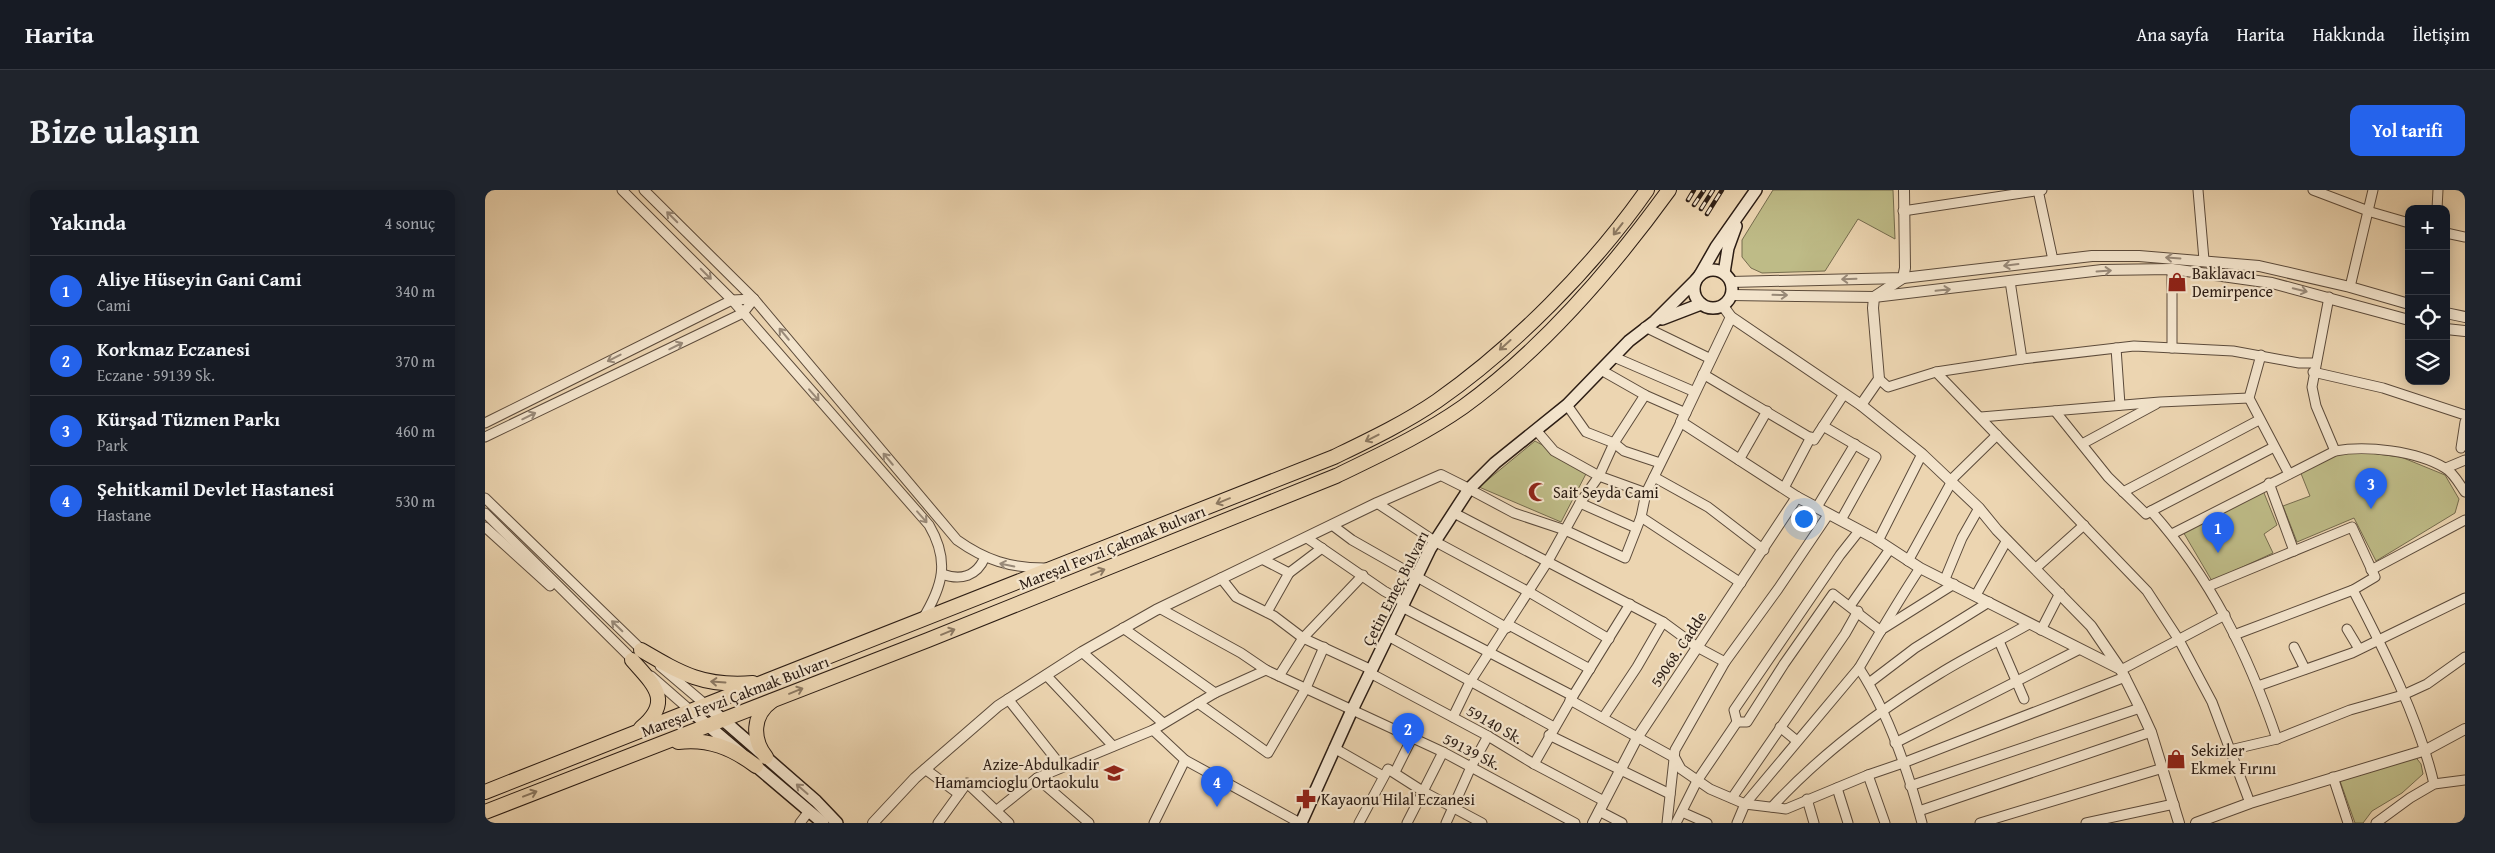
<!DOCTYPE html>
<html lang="tr">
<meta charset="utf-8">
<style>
:root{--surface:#171b24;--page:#20242c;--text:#f1f3f6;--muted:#9ea1a6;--line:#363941;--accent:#2563eb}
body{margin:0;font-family:"Gentium Book Plus",serif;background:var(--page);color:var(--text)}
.controls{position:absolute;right:15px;top:15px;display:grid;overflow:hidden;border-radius:10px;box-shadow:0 2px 12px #0003}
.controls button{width:45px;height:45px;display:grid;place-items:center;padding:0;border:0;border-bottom:1px solid var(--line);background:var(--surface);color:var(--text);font:25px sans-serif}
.you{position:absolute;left:1318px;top:328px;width:18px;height:18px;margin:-12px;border:4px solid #fff;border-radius:50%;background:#1a73e8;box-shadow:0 0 0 8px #1a73e833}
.badge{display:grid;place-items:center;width:32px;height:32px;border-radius:50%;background:var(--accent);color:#fff;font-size:16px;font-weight:700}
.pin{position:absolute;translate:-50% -41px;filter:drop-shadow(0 1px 2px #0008)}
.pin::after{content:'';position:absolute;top:26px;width:18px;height:15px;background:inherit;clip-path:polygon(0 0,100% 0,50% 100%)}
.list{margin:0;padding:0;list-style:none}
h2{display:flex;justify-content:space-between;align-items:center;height:65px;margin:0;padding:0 20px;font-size:21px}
h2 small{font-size:16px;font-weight:400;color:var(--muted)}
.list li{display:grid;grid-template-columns:32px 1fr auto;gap:15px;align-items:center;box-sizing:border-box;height:70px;padding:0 20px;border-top:1px solid var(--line)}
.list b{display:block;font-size:19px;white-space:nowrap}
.list p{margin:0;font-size:16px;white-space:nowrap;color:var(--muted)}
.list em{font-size:16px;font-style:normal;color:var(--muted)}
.icon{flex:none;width:28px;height:28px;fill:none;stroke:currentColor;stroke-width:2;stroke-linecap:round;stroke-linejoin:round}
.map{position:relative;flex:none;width:1980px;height:633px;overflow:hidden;border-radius:10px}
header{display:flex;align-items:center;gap:30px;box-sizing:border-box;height:70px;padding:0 25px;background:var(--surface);border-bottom:1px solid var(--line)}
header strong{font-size:24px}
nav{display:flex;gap:28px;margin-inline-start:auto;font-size:18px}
.intro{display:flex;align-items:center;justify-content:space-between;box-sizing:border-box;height:120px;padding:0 30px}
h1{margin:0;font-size:35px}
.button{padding:12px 22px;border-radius:10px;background:var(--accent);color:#fff;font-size:18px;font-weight:700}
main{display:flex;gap:30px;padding:0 30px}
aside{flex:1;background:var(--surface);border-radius:10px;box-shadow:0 2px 12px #0003}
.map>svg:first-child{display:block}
</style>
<header>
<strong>Harita</strong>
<nav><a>Ana sayfa</a><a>Harita</a><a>Hakkında</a><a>İletişim</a></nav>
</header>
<div class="intro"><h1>Bize ulaşın</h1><a class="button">Yol tarifi</a></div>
<main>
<aside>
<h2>Yakında<small>4 sonuç</small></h2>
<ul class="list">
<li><span class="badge">1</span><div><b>Aliye Hüseyin Gani Cami</b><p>Cami</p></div><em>340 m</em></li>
<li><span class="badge">2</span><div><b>Korkmaz Eczanesi</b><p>Eczane · 59139 Sk.</p></div><em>370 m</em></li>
<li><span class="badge">3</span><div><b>Kürşad Tüzmen Parkı</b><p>Park</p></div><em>460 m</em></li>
<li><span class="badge">4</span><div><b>Şehitkamil Devlet Hastanesi</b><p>Hastane</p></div><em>530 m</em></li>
</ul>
</aside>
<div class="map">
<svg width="1980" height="633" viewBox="0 0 1980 633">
<rect width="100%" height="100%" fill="#ecd5b1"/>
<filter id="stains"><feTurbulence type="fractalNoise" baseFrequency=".004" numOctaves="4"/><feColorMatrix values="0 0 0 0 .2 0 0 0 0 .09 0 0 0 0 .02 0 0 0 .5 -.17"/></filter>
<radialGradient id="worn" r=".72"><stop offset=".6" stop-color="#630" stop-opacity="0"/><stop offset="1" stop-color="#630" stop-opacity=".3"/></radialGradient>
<g fill="#bebb87" stroke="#756c4e">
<polygon points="1288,0 1408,0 1410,49 1373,29 1340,81 1277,83 1266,78 1257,67 1257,50"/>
<polygon points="1050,251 1103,280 1076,332 994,297"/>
<polygon points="1869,261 1916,267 1960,285 1974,309 1970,323 1891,371 1869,328 1812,352 1798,316 1825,306 1815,281 1847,265"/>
<polygon points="1777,298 1792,335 1779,344 1788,363 1727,391 1697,340"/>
<polygon points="1929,565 1936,574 1938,584 1917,603 1887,621 1878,633 1870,633 1855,591"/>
</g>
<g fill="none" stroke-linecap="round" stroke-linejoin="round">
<defs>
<g id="minor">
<path d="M137,0L247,110L444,335C465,371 458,396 437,430"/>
<path d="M159,0L269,109L472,350C500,370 525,378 560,378"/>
<polyline points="1553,0 1568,70"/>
<polyline points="1713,0 1719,70"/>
<polyline points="1828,0 1886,22 1924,33"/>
<polyline points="1952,19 1953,0"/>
<polyline points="1418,21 1557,0"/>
<polyline points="1961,43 1980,47"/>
<polyline points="1525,91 1537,169"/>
<polyline points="1865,97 1888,0"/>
<polyline points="1844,107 1827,197 1831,216 1850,261"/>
<polyline points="1160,137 1226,169"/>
<polyline points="1631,158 1635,215"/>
<polyline points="1687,158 1687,79"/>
<polyline points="1776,165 1764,208 1804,284"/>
<polyline points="1129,167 1210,202"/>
<polyline points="1116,180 1160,205 1201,223"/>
<polyline points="1451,182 1662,401 1694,450 1727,512 1765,613"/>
<polyline points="1828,182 1898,198 1980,225"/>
<polyline points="1218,184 1329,250 1359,204"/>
<polyline points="1394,189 1403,197 1451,182 1537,169 1649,156 1748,161 1814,173 1831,173"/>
<polyline points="1082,215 1101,242 1129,253 1139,261 1175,273"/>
<path d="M1570,221L1623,287L1661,324L1666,321C1726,388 1763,464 1792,549"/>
<polyline points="1496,227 1675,212 1764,208"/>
<polyline points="0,233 247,110 269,109"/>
<polyline points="1338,236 1391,267 1356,330"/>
<polyline points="1051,240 1069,261 1114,286 1161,303"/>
<polyline points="0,247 258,123 269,109"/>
<polyline points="1597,254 1671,214"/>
<polyline points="1976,258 1980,232"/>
<polyline points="1254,270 1282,221"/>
<polyline points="1961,278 1980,270"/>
<polyline points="1169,287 1223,317 1279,360"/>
<polyline points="1466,290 1512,245"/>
<polyline points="1784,293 1809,361"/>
<polyline points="1299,298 1326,247"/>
<polyline points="984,299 1029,323 1080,340 1140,368 1156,327 1161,303 1196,232"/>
<polyline points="1638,302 1774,230"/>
<polyline points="0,308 160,463"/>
<polyline points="892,313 951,352 1044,402 1124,449"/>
<polyline points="1095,313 1151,338"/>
<polyline points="1332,317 1370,254"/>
<polyline points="1666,321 1789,257"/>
<polyline points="0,323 151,473"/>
<polyline points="969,323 1178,432 1212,457 1240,472"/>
<polyline points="1156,327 1256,393"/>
<polyline points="847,335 867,350 1022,438"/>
<polyline points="0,337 65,396"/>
<path d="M1687,344L1850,261C1881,255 1932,261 1960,278C1968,282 1975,295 1980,302"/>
<polyline points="822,348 899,401 919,412"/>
<polyline points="1393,351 1437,264"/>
<polyline points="777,369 804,383 782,422"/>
<polyline points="1423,371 1467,291"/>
<path d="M1435,378C1413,411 1394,444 1374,478C1404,524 1423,581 1437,633"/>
<polyline points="1551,378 1599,335"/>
<polyline points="1886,380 1980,330"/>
<polyline points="804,383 837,358"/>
<path d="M457,384C476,391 492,386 500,367"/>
<polyline points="736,388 751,407 789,426 818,448 887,480"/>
<polyline points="1460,389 1477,348 1494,318"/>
<polyline points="1724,396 1867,337 1890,387 1868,400 1749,445"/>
<path d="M1868,400C1899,460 1934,529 1949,594"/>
<polyline points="1491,405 1522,350"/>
<polyline points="1365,416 1405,359"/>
<polyline points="917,417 1088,506"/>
<polyline points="676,419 756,463 781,480 958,562 1090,633"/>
<polyline points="1024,435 1105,479"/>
<polyline points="638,438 730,503"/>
<polyline points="1399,438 1469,394"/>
<polyline points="1862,439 1874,459"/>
<polyline points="1556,440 1575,403"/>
<polyline points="903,446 1069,537"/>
<polyline points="1514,451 1539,509"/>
<polyline points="1809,457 1820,479"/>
<polyline points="597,462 678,533"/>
<polyline points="175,476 221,515"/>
<polyline points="1636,480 1740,425"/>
<polyline points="885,483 1003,546 1049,574 1119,611"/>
<polyline points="561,485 628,556"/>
<polyline points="166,486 206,521"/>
<polyline points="794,486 818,448 878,385"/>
<polyline points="1384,493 1430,458 1504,412"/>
<polyline points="1773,496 1867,463 1980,408"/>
<polyline points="523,509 577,577"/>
<polyline points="1085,510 1190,568 1196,579 1225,599 1260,614 1301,619 1383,585 1418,573 1640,487"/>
<polyline points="713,513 783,563 821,498 839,457"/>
<polyline points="968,527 985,492 1063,371 1095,313 1114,286 1129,253 1160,205"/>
<polyline points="1118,528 1152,477 1178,432"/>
<polyline points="1252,532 1249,520 1355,365 1374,341"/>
<polyline points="1252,532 1262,532 1299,474 1348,404 1396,441"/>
<polyline points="1295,537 1312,551"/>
<polyline points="668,540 700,570 815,633"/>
<polyline points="1064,545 1185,604"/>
<polyline points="1410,553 1593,460"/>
<polyline points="849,558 898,586"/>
<polyline points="1745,560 1792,549 1865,520 1918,505 1942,494 1980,467"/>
<polyline points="1049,574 1088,506 1145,414"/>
<polyline points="440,579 474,604"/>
<polyline points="910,582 927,548"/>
<polyline points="1383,585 1400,633"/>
<polyline points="1848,587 1863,633"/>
<polyline points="552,588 604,633"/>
<polyline points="1425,596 1655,518"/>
<polyline points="1352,598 1363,633"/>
<polyline points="1247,608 1360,444 1373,421"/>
<polyline points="1322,609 1329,633"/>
<path d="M1287,617C1335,565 1393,521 1454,484C1483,466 1514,451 1544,434"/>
<polyline points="512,620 552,588 668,540 730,503 781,480"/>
<polyline points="1114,621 1137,633"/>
<polyline points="1434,621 1666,542"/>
<polyline points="1197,622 1222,633"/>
<polyline points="315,633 324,621"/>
<polyline points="453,633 482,593 524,633"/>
<polyline points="669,633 700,570"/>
<polyline points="874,633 903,579 939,602 997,633"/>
<polyline points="922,633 958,562"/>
<polyline points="961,633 986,577 1003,546"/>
<polyline points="1182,633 1190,560 1240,472 1293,399 1343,325"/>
<polyline points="1191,633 1212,591 1252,532"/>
<polyline points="1252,633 1260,614 1374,478"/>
<polyline points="1495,633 1678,578"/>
<polyline points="1601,633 1689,614"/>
<polyline points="1891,633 1925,608 1949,594 1980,590"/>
</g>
<g id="tertiary">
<polyline points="1246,92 1418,88 1607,66 1654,66 1774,76 1865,97 1924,114"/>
<polyline points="1247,105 1389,107 1617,80 1687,79 1787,93 1924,130"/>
<polyline points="1238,116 1246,127 1376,215 1437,264 1494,318 1512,340 1606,436 1636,480 1655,518 1666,542 1694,633"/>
<polyline points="1961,123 1980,127"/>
<polyline points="1246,127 1196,232 1312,307 1389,348 1435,378 1635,479"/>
<polyline points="1961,139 1980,141"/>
<polyline points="1376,215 1394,189 1388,118 1389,107 1418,88 1420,78 1419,0"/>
<polyline points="388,633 430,588 513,516 597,462 671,420 892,313 956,285 984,299"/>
<polyline points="1108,633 1152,548 1312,307"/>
<polyline points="1711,633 1765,613 1941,560 1980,539"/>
</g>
<g id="secondary">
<circle cx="1228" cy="99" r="19"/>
<polyline points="1239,83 1243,58 1251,36"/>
<polyline points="1215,85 1231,57 1271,0"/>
<polyline points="1177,129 1216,114"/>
<polyline points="221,515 331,611 352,633"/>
<polyline points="206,521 338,633"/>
<polyline points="816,633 867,520 945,359 984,299 1010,273 1082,215 1144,151 1170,131 1211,90"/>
</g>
<g id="primary">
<path d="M156,460C197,484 219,497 268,493"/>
<path d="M147,470C168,494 189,511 156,538"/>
<path d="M193,552C223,548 247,558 271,576"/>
<path d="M281,567C267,549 267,525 287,511"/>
<path d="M0,602L849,267C884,250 920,233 952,211C1029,157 1108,77 1162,0"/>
<path d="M0,622L443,450L851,286C894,265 938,245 978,217C1058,159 1126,80 1184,0"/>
</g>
</defs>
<use href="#minor" stroke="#5c4b3b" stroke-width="11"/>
<use href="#tertiary" stroke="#5c4b3b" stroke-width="12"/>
<use href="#secondary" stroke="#2c1d14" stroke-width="14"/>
<use href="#primary" stroke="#2c1d14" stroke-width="16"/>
<use href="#minor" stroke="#f3e4cc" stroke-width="9"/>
<use href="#tertiary" stroke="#f3e4cc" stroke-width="10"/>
<use href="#secondary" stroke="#f3e4cc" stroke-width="11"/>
<use href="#primary" stroke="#ecd5b1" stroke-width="14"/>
<defs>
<g id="rail">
<polyline points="1203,10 1209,0"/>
<polyline points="1209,15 1219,0"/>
<polyline points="1216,19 1228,0"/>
<polyline points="1222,24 1237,0"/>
</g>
</defs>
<use href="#rail" stroke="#2c1d14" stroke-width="4.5"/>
<use href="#rail" stroke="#f3e4cc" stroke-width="2.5" stroke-dasharray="8" stroke-linecap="butt"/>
</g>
<defs><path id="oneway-shaft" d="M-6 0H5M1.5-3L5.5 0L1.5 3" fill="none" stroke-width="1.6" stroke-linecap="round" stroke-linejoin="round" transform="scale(1.25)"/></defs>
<g stroke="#998a79">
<use href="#oneway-shaft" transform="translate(187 27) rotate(-135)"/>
<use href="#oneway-shaft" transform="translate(1688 68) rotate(-176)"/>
<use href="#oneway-shaft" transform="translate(1526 75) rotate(173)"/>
<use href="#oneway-shaft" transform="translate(1619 81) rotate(-4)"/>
<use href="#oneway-shaft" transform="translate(221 84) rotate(45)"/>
<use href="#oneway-shaft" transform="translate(1364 89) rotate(178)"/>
<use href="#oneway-shaft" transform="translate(1458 100) rotate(-6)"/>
<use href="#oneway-shaft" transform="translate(1815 100) rotate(14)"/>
<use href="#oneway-shaft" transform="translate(1295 105) rotate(1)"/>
<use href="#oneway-shaft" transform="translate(299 144) rotate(-130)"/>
<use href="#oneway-shaft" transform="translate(191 156) rotate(-26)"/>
<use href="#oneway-shaft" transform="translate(129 168) rotate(153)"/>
<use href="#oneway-shaft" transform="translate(329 205) rotate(49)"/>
<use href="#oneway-shaft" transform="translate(44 226) rotate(-26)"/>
<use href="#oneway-shaft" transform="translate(403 269) rotate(-130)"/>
<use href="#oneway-shaft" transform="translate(437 327) rotate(49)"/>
<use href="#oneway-shaft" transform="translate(522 375) rotate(-168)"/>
<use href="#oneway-shaft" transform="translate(132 436) rotate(-136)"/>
<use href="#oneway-shaft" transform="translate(317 599) rotate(-139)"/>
</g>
<g stroke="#8c7962">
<use href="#oneway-shaft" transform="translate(1133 39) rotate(128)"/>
<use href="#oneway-shaft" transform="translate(1020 155) rotate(138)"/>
<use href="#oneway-shaft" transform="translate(887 248) rotate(153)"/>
<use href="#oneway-shaft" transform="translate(738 311) rotate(158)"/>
<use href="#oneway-shaft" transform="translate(613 382) rotate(-22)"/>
<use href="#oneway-shaft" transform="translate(463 442) rotate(-22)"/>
<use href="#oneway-shaft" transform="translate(233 492) rotate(-176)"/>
<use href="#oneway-shaft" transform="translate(311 501) rotate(-22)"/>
<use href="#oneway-shaft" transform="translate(45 604) rotate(-21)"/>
</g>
<defs>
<symbol id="shop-bare" viewBox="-9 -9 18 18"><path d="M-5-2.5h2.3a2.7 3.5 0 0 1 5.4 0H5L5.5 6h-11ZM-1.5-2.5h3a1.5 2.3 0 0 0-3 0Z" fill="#8f2418" stroke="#f3e4cc" stroke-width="2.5" paint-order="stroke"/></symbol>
<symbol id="mosque-bare" viewBox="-9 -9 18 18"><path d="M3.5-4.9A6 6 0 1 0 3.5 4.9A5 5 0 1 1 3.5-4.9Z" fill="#8f2418" stroke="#f3e4cc" stroke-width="2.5" paint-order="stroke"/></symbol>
<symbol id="school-bare" viewBox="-9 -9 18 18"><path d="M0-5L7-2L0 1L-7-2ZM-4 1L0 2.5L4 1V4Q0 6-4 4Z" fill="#8f2418" stroke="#f3e4cc" stroke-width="2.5" paint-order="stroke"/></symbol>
<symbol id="pharmacy-bare" viewBox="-9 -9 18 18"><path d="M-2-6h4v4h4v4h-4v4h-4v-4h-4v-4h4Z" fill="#8f2418" stroke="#f3e4cc" stroke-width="2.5" paint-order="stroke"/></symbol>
</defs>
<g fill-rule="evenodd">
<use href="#shop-bare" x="1678" y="78" width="28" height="28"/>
<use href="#mosque-bare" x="1039" y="288" width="28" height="28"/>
<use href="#shop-bare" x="1677" y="555" width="28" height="28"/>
<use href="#school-bare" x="615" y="569" width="28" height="28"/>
<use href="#pharmacy-bare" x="807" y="595" width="28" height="28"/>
</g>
<g text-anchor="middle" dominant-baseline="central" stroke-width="4.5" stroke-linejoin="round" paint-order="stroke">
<g font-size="16" fill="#2c1d14" stroke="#f3e4cc" text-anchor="start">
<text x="1707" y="83">Baklavacı<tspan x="1707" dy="18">Demirpence</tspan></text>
<text x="1068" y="302">Sait Seyda Cami</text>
<text x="1706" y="560">Sekizler<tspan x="1706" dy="18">Ekmek Fırını</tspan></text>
<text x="614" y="574" text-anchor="end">Azize-Abdulkadir<tspan x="614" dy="18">Hamamcioglu Ortaokulu</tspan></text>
<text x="836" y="609">Kayaonu Hilal Eczanesi</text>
</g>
<g font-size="16" fill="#2c1d14" stroke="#f3e4cc">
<text transform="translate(627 357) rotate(-22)">Mareşal Fevzi Çakmak Bulvarı</text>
<text transform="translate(910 398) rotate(-63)">Çetin Emeç Bulvarı</text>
<text transform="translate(1193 459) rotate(-56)">59068. Cadde</text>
<text transform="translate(250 506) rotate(-21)">Mareşal Fevzi Çakmak Bulvarı</text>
<text transform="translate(1010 534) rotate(30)">59140 Sk.</text>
<text transform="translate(987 561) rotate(27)">59139 Sk.</text>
</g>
</g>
<rect width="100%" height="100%" filter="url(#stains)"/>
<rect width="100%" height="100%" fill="url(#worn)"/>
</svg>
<div class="controls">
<button>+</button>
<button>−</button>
<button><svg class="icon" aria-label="locate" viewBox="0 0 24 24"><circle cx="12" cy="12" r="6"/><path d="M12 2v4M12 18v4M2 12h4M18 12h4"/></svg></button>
<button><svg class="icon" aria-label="layers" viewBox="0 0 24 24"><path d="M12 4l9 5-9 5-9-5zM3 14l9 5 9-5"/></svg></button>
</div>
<div class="you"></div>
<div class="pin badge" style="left:1733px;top:363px">1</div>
<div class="pin badge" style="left:923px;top:564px">2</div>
<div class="pin badge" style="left:1886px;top:319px">3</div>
<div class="pin badge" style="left:732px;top:617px">4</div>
</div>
</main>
